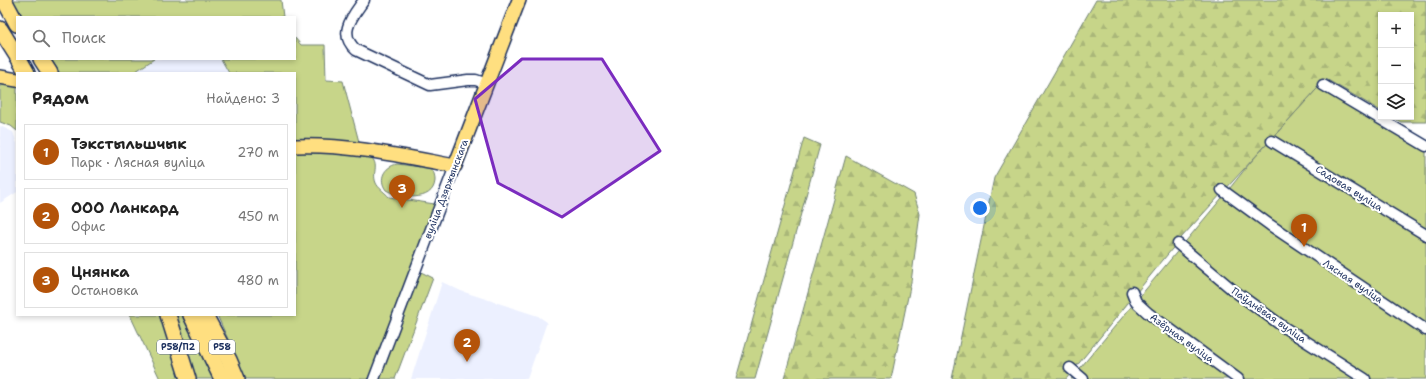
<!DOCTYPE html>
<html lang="ru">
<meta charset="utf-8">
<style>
:root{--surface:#fff;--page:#f6f6f6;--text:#222;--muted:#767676;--line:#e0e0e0;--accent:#b45309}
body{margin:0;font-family:"Shantell Sans",sans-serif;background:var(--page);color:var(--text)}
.controls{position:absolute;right:12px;top:12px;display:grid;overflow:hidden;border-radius:0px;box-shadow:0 2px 6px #0003}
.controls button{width:36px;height:36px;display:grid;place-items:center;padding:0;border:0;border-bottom:1px solid var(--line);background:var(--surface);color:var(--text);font:20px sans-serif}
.you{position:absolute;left:980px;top:208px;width:14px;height:14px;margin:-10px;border:3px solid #fff;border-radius:50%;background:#1a73e8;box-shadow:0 0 0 6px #1a73e833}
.badge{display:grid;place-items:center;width:26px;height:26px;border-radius:50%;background:var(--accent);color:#fff;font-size:13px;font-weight:700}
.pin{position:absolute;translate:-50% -33px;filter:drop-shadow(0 1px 2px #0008)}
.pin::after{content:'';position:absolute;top:21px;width:14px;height:12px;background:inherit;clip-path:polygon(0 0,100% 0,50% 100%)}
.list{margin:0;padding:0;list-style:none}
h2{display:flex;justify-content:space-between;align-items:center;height:52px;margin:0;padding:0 16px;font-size:17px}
h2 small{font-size:13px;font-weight:400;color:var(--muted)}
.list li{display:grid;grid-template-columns:26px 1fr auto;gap:12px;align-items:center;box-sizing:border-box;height:56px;margin:0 8px 8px;padding:0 8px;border:1px solid var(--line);border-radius:0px}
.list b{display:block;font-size:15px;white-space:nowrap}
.list p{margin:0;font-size:13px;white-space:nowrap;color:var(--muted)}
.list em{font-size:13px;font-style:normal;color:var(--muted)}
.icon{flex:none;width:22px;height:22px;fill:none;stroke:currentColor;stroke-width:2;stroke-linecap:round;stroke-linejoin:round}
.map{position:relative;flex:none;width:1426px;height:379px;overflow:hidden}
.search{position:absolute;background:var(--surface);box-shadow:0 2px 6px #0003;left:16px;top:16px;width:280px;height:44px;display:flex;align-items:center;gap:10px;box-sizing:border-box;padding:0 14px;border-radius:0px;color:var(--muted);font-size:15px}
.panel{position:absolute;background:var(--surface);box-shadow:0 2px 6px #0003;left:16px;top:72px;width:280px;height:244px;border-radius:0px}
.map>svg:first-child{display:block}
</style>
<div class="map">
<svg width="1426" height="379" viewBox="0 0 1426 379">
<defs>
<pattern id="forest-firs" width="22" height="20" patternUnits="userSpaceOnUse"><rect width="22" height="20" fill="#c7d589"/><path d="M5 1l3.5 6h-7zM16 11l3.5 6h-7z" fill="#aab779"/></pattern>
</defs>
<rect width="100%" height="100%" fill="#fff"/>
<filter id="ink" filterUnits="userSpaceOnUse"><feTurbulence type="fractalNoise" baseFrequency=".025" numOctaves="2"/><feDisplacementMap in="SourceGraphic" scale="8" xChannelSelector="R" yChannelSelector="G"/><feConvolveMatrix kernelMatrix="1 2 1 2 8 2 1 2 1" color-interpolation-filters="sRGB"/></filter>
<g filter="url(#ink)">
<g fill="#ecf0ff">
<polygon points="154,59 221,59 229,73 133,73"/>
<polygon points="0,126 13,132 17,144 17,192 0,203"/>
<polygon points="442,282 461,291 538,316 547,322 527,379 411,379"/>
</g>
<g fill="#c7d589" stroke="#718274">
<polygon points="12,0 281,0 283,17 22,17"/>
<polygon points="295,38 301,45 325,45 326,80 343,81 359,142 295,139 295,73 229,73 221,59 295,59"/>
<polygon points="51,59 154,59 133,73 60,73"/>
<polygon points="0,81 17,83 17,131 11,126 0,122"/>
<polygon points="1323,82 1426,145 1426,379 1071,379 1226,193 1249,164"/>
<path d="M295,151L367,154C382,164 371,171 376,183C378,188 386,193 389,197L441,205L415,269L433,278L395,379H246L217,315H295Z"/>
<path d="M397,164L429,168C434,171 435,175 435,181C433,203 400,198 386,190C378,179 384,167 397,164Z"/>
<polygon points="130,315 162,315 184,379 160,379"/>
<polygon points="173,315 182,315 215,379 195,379 186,355"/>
</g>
<g fill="url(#forest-firs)" stroke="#718274">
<polygon points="1096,0 1426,0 1426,122 1401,122 1392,117 1411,117 1411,15 1381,15 1381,111 1326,79 1181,238 1066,379 952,379 994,178"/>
<polygon points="804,138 820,145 755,379 736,379"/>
<polygon points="846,156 914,194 920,214 911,282 891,379 784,379"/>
</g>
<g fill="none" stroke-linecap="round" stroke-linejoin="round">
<defs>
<g id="minor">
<path d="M364,0C353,16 337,33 356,50L430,85L468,80H476L487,84"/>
<polyline points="1323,85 1426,146"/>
<polyline points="1272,141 1426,235"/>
<polyline points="1222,190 1270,225 1426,330"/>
<polyline points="1178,244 1233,290 1285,328 1365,379"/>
<polyline points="1132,292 1136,302 1148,313 1238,379"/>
<polyline points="1070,368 1083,379"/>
<polyline points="374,379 455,166"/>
</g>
<g id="major">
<polyline points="0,77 17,80"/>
<path d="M295,146C349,144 402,156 455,166L519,0"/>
</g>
<g id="highway">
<polyline points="4,0 17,24"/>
<polyline points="0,29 17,56"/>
<polyline points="19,59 27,73"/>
<polyline points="41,59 50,73"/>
<polyline points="168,315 188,379"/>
<polyline points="191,315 222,379"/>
<polyline points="205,315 229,360 237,379"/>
</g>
</defs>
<use href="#minor" stroke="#1b2f5e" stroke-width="13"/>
<use href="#major" stroke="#1b2f5e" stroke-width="16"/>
<use href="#highway" stroke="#1b2f5e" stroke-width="18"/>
<use href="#minor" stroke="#fff" stroke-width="10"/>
<use href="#major" stroke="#ffdf80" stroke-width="13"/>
<use href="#highway" stroke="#ffdf80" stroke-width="15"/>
</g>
</g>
<path fill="#7b2cbf" fill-opacity="0.2" stroke="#7b2cbf" stroke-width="3" stroke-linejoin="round" d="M522,59H602L660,151L562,217L498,183L475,99Z"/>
<g text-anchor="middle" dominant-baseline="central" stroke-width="4" stroke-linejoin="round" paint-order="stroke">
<g fill="#fff" stroke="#5f6d8e" stroke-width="1">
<rect x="157" y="340" width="42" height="14" rx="3"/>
<rect x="209" y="340" width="26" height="14" rx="3"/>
</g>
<g font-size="9" font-weight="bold" fill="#1b2f5e">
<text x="178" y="347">Р58/П2</text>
<text x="222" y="347">Р58</text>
</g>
<g font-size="10" fill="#1b2f5e" stroke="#fff">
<text transform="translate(1349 188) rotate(32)">Садовая вуліца</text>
<text transform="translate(446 189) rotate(-69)">вуліца Дзяржынскага</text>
<text transform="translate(1353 281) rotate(34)">Лясная вуліца</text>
<text transform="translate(1269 315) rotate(35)">Паўднёвая вуліца</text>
<text transform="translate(1182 338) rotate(36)">Азёрная вуліца</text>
</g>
</g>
</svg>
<div class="controls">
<button>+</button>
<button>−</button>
<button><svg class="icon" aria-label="layers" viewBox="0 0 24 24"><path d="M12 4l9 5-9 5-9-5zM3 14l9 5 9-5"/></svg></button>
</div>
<div class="you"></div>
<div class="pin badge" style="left:1304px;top:247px">1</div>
<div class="pin badge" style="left:467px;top:362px">2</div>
<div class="pin badge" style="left:402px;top:208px">3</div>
<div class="search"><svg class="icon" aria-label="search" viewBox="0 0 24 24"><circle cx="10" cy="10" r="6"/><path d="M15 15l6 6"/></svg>Поиск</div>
<section class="panel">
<h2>Рядом<small>Найдено: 3</small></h2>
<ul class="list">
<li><span class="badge">1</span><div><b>Тэкстыльшчык</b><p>Парк · Лясная вуліца</p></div><em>270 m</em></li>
<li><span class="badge">2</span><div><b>ООО Ланкард</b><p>Офис</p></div><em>450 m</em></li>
<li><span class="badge">3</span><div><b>Цнянка</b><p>Остановка</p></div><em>480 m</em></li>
</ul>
</section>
</div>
